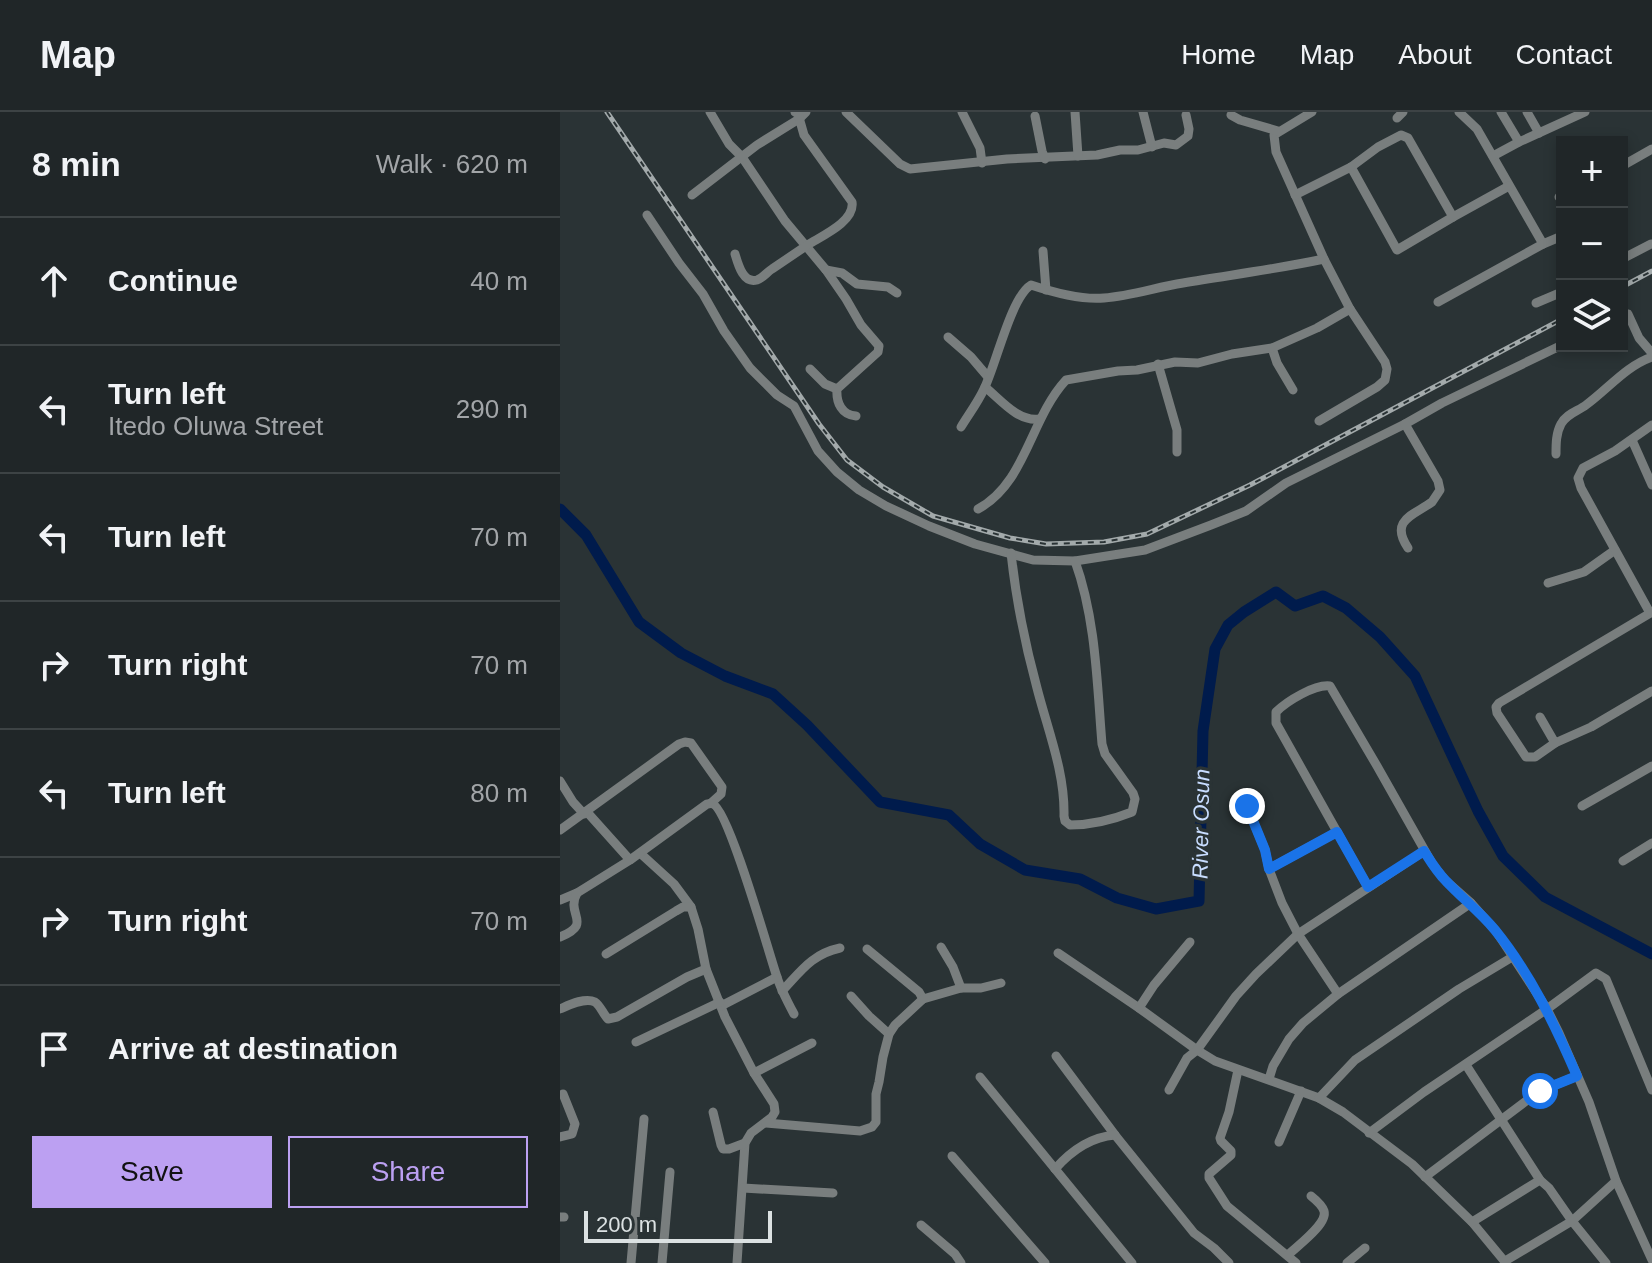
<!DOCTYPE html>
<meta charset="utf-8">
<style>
:root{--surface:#202628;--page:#282e30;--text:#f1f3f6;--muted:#a2a5a8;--line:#3d4345;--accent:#bca0f2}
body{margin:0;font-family:Helvetica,sans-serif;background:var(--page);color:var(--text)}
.controls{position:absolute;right:24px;top:24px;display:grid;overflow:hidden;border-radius:0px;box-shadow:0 4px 12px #0003}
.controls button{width:72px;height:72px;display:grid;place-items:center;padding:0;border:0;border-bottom:2px solid var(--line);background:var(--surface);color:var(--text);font:40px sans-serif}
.scale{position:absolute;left:24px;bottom:20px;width:188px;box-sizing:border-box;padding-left:8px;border:4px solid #dbe1e2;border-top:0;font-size:22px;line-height:28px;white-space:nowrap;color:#dbe1e2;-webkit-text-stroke:6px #2a3335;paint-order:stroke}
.stop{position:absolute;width:24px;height:24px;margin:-18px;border:6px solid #1a73e8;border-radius:50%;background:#fff}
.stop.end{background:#1a73e8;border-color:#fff;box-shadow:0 2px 8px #0008}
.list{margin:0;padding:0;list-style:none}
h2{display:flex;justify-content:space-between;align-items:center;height:104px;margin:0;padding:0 32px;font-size:34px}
h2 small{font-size:26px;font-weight:400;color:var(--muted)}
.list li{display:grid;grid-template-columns:52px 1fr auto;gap:24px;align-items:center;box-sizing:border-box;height:128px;padding:0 32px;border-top:2px solid var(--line)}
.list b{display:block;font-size:30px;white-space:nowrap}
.list p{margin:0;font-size:26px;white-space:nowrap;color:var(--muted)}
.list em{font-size:26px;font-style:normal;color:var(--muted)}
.actions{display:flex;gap:16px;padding:24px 32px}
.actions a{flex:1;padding:18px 0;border:2px solid var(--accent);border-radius:0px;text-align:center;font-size:28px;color:var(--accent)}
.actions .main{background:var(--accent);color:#111}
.icon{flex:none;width:44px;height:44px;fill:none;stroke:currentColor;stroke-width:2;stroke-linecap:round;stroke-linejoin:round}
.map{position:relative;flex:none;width:1092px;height:1151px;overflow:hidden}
header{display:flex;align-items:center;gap:48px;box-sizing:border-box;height:112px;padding:0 40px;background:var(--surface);border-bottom:2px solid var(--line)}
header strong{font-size:38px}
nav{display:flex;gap:44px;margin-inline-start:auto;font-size:28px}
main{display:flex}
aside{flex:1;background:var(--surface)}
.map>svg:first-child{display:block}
</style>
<header>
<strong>Map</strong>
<nav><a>Home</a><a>Map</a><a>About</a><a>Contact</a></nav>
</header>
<main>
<aside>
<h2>8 min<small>Walk · 620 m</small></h2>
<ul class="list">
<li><svg class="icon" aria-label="ahead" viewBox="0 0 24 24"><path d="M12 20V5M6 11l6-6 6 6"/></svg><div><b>Continue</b></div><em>40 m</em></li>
<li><svg class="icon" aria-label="left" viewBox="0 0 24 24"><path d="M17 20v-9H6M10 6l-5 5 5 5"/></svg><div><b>Turn left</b><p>Itedo Oluwa Street</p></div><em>290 m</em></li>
<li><svg class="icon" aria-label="left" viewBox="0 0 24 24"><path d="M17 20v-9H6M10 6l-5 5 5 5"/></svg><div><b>Turn left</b></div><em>70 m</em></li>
<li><svg class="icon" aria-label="right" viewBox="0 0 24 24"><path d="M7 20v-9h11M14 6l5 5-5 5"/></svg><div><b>Turn right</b></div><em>70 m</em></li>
<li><svg class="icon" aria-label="left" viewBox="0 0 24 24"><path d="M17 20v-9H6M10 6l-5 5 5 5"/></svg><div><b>Turn left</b></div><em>80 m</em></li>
<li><svg class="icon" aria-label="right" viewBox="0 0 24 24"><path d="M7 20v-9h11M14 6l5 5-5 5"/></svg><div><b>Turn right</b></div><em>70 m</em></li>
<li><svg class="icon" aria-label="arrive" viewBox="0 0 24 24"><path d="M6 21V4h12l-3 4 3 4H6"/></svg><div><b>Arrive at destination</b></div></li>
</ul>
<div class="actions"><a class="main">Save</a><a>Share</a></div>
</aside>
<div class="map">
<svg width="1092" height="1151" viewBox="0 0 1092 1151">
<rect width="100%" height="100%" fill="#2a3335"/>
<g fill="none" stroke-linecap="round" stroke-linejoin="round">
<polyline stroke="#001b4c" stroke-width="11" points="0,397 26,423 79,510 121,541 165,564 213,582 247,613 320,690 389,703 420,732 465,758 520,767 557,786 596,797 639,789 643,619 655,537 668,513 684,500 716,480 735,494 763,484 786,496 820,525 855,564 918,699 943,744 985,785 1092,842"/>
<g stroke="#797e7e" stroke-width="9">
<path d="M150,0L169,32L182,45L225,109L266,158L286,187L301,213L319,234L318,240L277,277C276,291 282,303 296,304"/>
<polyline points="286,0 340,52 350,57 447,47 537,43 560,38 578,38 604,31 616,33 628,24 629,17 626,3"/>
<polyline points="402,0 420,36 422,51"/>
<polyline points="515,0 518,44"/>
<polyline points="583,0 592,35"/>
<polyline points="752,0 714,23 716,40 764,147 790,197 825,250 827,257 825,268 817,275 759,309"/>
<polyline points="899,0 917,17 983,132"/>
<polyline points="941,0 959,30"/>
<polyline points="967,0 979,21"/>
<polyline points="671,3 680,8 718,19"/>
<polyline points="475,4 482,39 485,47"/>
<polyline points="837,6 843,0"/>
<polyline points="933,44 959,30 1025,0"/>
<polyline points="1062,54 1092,37"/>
<polyline points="791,55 837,138 893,105"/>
<polyline points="132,83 197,33 239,7 246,0"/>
<polyline points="735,83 791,55 818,35 841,23 848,26 893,105 949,74"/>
<polyline points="999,85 1002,84"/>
<polyline points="87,103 119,151 143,182 164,219 190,256 217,283 234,294 258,339 277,360 299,378 326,394 369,414 415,432 473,448 515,449 585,438 651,413 686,399 726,371 845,312 882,291 1002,233"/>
<polyline points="483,139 486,178"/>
<path d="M175,142C178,152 183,172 197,168C203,166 207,160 212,157C224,149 237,140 249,132C264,123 295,109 292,90L244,23L238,2L235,0"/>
<polyline points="1062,147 1091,132"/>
<polyline points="266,158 282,161 297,172 328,175 337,181"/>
<polyline points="878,190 983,132 1002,124"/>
<polyline points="976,191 1002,180"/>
<polyline points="1062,201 1068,202 1079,226 1092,241"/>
<polyline points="388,225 411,245 428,265"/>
<polyline points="712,236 717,251 733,278"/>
<polyline points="598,252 617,318 617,340"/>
<polyline points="250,257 265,272 277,277"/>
<path d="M425,275C441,288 458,310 479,307"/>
<path d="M845,312L878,369L880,378C878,381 874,387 872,390C854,403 829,408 848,436"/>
<path d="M401,315C409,302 418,290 424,277C436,253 451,185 471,173C492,180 523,188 544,186C571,184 597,175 623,171C670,163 717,157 764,147"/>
<polyline points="1072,328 1092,373"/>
<path d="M996,342C996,332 996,321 1001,312C1006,302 1018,299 1026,293C1048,277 1066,254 1092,245"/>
<path d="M418,397C466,371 470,307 506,268L558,259L577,258L615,250L638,251L672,242L712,236L757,216L790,197"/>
<path d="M451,441C456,487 465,532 477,576C488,619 505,660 504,704L505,709L510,713C532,713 552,708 572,700L575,687L573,681L545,642L542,632C537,572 536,507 515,449"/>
<polyline points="988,471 1024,460 1055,438"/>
<polyline points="1090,501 1021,376 1018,366 1023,356 1055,339 1092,313"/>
<polyline points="980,605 995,631 1031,615 1092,579"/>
<polyline points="995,631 975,645 966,645 937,601 936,595 939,591 1092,500"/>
<polyline points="0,669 13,690 24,702"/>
<polyline points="687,694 705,738 709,757 722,791 738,822 778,882"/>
<polyline points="1022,694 1092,654"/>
<polyline points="27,700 70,748"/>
<polyline points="0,718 119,632 125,630 131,631 162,675 161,682 151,691"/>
<polyline points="80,741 114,772 131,795 138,817 146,857 165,905 194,961 214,992 215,1000 212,1005 191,1021 185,1031 177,1151"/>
<polyline points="1063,749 1092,731"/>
<polyline points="709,757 777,720"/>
<path d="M808,775L716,611V600C727,589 755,572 770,574L817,654L873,753L886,769L911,791L936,819L987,897L999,921L1029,990L1056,1069L1092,1148"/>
<path d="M0,788L17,781L70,748L147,692C149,692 151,691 153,692C169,699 208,838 216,862C220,876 227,889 234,902"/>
<path d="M0,825C34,811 5,803 17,781"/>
<polyline points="381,835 393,855 401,876"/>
<polyline points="307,837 359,880 363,887"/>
<polyline points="498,841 579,896 637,938 655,949 759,986 783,1000 852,1052 912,1110 946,1151"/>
<polyline points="46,842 116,799 123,795 131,795"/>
<path d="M222,879C241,859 252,842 280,836"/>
<polyline points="291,884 309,904 329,922"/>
<polyline points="161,894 217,865"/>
<polyline points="579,896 594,873 630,830"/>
<path d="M0,897C9,893 25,885 35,890C40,893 43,902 48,907L57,905L127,865L146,857"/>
<polyline points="76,930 160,890"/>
<polyline points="496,944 555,1023 634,1121 654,1136 669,1151"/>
<polyline points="906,953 980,1068 989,1076 1012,1109 1046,1151"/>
<polyline points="678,958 669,1000 660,1026 661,1029 671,1039 671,1043 649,1062 649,1066 667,1094 736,1151"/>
<polyline points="194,961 252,931"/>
<polyline points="420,965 572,1151"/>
<polyline points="709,967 713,954 729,927 743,911 778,882 911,791"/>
<polyline points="609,978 627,946 637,938 676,884 696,862 738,822 864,739"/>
<polyline points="759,986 795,948 899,877 954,844"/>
<polyline points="153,1000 161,1033 163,1037 169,1037 185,1031"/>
<polyline points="206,1011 300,1019 312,1015 316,1010 316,982 319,970 323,945 329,922 335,913 363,887 401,876 421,876 441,871"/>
<polyline points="809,1021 864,980 987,897 1036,861 1046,867 1092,978"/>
<polyline points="0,1025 12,1022 15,1012 3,982"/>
<polyline points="719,1030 741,979"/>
<polyline points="392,1044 485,1151"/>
<path d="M495,1057C510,1040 531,1025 555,1023"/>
<polyline points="865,1065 970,986 980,979 1017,964"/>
<polyline points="183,1076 273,1081"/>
<polyline points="0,1105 4,1105"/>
<polyline points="912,1110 980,1068"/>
<polyline points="361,1113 395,1142 401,1151"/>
<path d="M728,1143C737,1134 768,1112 764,1099C762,1093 756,1088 751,1084"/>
<polyline points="945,1149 1012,1109 1056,1069"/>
<polyline points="71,1151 84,1007"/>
<polyline points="102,1151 110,1060"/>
<polyline points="787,1151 805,1136"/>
</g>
<defs>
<g id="rail">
<polyline points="47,0 259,312 287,348 323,375 373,404 450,426 486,432 544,430 587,422 690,373 1002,207"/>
<polyline points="1062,175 1092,159"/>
</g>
</defs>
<use href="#rail" stroke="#a3aaab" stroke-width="5"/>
<use href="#rail" stroke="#2a3335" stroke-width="2" stroke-dasharray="6" stroke-linecap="butt"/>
</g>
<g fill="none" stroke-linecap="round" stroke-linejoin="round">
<path stroke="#1a73e8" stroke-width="10" d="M687,694L705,738L709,757L777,720L808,775L864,739C871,750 877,760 886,769C902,786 920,800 935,818C970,861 995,913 1017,964L980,979"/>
</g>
<g text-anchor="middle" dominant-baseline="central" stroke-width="7" stroke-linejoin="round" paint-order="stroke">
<g font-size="22" font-style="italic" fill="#c8ddff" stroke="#2a3335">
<text transform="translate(641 712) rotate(-89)">River Osun</text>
</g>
</g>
</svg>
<div class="controls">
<button>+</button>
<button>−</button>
<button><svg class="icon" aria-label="layers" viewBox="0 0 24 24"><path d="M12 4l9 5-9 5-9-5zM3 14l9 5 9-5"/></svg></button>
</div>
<div class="scale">200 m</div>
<div class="stop" style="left:980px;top:979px"></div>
<div class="stop end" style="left:687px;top:694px"></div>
</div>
</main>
